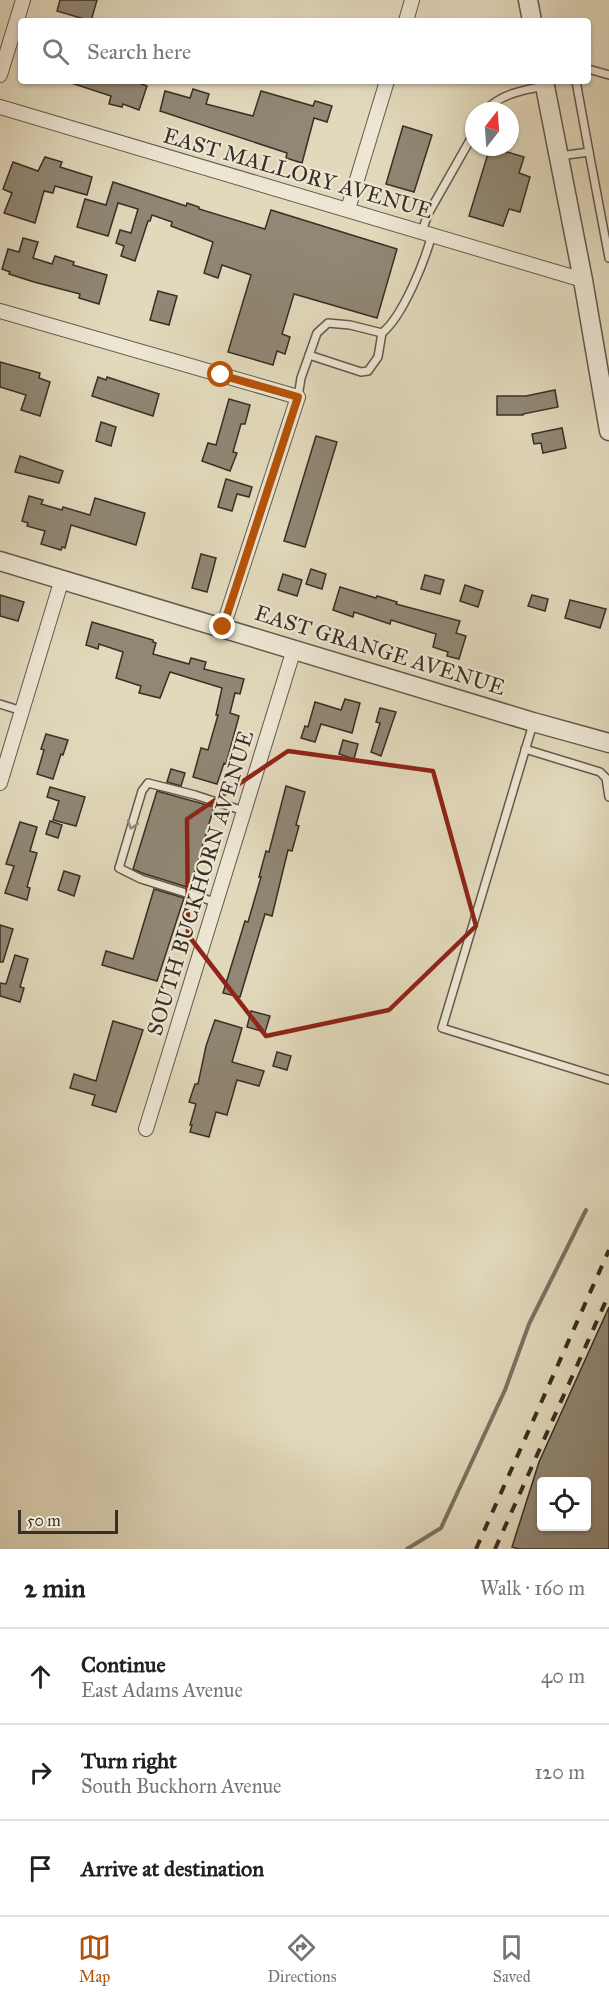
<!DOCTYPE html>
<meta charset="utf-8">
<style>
:root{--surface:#fff;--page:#f2f2f2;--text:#222;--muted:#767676;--line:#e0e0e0;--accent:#b45309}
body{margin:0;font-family:"IM FELL Great Primer",serif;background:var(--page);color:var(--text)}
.controls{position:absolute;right:18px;bottom:18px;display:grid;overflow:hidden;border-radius:6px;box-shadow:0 2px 4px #0004}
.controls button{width:54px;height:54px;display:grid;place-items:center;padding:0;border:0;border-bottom:2px solid var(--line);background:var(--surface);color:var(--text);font:30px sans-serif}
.compass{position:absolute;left:465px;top:102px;width:54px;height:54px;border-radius:50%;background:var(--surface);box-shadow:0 2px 4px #0004;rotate:17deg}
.scale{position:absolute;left:18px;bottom:15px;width:100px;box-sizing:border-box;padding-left:6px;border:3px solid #382f26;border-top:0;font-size:16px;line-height:21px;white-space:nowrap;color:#382f26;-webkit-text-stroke:4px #ece6d3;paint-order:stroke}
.stop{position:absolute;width:18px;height:18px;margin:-14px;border:4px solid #b45309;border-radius:50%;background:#fff}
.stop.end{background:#b45309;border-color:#fff;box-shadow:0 2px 6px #0008}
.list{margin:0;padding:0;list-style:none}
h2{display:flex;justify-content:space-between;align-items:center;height:78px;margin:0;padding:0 24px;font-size:26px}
h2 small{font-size:20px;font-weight:400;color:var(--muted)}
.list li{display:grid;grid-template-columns:39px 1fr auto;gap:18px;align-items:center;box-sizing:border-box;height:96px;padding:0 24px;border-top:2px solid var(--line)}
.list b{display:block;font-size:22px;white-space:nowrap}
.list p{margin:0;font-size:20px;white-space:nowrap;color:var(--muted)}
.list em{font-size:20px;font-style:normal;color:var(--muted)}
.icon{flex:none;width:33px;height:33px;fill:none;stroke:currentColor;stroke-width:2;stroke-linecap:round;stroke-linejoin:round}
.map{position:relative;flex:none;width:609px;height:1549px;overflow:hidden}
.search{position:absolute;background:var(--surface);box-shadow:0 2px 4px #0004;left:18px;right:18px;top:18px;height:66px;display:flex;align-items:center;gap:15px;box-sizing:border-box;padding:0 21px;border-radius:6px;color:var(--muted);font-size:22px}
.sheet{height:366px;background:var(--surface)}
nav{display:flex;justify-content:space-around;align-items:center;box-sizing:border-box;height:84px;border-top:2px solid var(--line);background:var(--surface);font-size:16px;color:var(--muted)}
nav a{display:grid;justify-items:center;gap:3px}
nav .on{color:var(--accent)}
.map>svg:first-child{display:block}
</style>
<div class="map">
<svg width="609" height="1549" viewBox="0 0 609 1549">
<rect width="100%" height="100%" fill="#e2d9bc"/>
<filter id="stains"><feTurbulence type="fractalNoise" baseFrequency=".00333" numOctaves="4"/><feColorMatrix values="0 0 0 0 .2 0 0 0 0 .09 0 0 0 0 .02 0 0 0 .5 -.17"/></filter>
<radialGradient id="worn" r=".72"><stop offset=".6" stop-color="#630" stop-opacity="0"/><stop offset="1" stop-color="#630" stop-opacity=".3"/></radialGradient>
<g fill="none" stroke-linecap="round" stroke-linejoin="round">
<polyline stroke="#7b7261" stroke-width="4" points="407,1549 441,1528 505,1390 529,1324 586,1210"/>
</g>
<g fill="#908774" stroke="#382f26" stroke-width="1.5" fill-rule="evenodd">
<polygon points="60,0 97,0 91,21 57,11"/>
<polygon points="71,81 133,81 147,86 139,110 123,104 122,107 109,104 111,96 71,83"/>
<polygon points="193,89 209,94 206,104 253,116 261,91 313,106 315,101 332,106 327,122 314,118 302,163 286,158 287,153 160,111 165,91 190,98"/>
<polygon points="403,126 432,135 414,192 386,184"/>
<polygon points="490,147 524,157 519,173 530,177 520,212 509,209 503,226 469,216"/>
<polygon points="45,157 62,162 60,167 92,177 87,195 55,186 53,193 44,191 35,223 4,213 12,193 3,189 13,162 38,171"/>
<polygon points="113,182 186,206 187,203 199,207 199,209 265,229 271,210 397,249 377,318 294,294 282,334 290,337 285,354 277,351 273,365 228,352 251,275 222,265 218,278 204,273 213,242 171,226 172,222 152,215 150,221 148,221 135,261 121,256 124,246 116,243 120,230 131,233 138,209 118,203 108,236 77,227 85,199 106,205"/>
<polygon points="23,238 38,242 33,258 52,264 55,256 74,262 73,265 107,275 99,304 79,298 80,294 34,282 9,274 10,272 2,269 8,249 19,252"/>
<polygon points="158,291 177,296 169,325 150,320"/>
<polygon points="0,362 40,373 39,378 50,382 40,416 21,410 26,395 0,387"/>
<polygon points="98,377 106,380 107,377 159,394 153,416 92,396"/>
<polygon points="555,390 558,407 523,414 523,415 497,415 497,396 526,396"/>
<polygon points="229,399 250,405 245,424 241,424 233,452 237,453 230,471 202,461 208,443 216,445"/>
<polygon points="101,422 116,427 111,446 96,441"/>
<polygon points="562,428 566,448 543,453 541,443 534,444 532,434"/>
<polygon points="316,436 337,442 305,547 284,541"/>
<polygon points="20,456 63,471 59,483 15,472"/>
<polygon points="226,479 252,487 249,497 237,494 232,511 218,507"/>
<polygon points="29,496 43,500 41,504 62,510 63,507 90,515 95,498 145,513 136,545 71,525 65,548 62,547 61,550 41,544 45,531 27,526 28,523 22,521"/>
<polygon points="201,554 216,558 207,592 192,588"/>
<polygon points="311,569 326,574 322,589 306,584"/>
<polygon points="283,574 302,580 297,596 278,590"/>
<polygon points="425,575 444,580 440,594 421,589"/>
<polygon points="465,585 483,591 478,607 460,601"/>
<polygon points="340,587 376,598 377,596 397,602 396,604 460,621 456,633 466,636 459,659 447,656 448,652 433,647 436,634 391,620 390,624 354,612 353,617 333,610"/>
<polygon points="0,595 24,602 18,621 0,616"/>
<polygon points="532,595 548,599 545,611 528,606"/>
<polygon points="570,600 606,609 600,628 565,618"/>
<polygon points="92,622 153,640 153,642 156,643 153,654 189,664 191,658 206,662 204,669 244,679 240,694 235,693 230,713 239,716 226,764 224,763 217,784 193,777 201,748 208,750 218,715 216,715 222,688 170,672 160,698 139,693 141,686 116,678 123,652 99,644 98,649 86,645"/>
<polygon points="345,699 360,703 352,733 321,724 315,742 301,738 305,726 308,727 315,702 341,710"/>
<polygon points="380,708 396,712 381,756 371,752 380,723 376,722"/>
<polygon points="46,734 68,740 63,755 61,754 53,779 37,774 44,750 41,749"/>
<polygon points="343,740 358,744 354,759 339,754"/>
<polygon points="171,769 185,773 181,786 167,782"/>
<polygon points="286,786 305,792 296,825 299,826 292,851 288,850 272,916 265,914 240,997 223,993 245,921 248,922 261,877 259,877 266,851 269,852"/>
<polygon points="50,787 85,797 76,826 53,820 59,801 47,797"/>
<polygon points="157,791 214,807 190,888 142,873 133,869"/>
<polygon points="50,821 62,825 58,838 46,834"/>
<polygon points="20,822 37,827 30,851 37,853 27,887 30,888 27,900 5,893 14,866 6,864"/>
<polygon points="64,871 80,876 74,896 58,890"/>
<polygon points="154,889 184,898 157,981 102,965 106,951 133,959"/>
<polygon points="0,925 13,929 3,962 0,962"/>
<polygon points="15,955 28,959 20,987 24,988 20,1002 0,996 0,983 6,984"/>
<polygon points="251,1011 270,1016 265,1032 247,1027"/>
<polygon points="215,1020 242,1028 232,1062 264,1071 259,1086 237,1080 227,1115 216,1112 209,1137 190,1132 192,1125 190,1125 196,1104 189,1102 195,1084 198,1084 206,1046"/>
<polygon points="113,1021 143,1030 116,1112 92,1105 95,1095 70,1088 74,1074 96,1081"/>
<polygon points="277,1052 291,1056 287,1070 273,1066"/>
<path d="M609,1307V1549H519L512,1547L539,1462ZM542,1482H586V1527H542Z"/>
</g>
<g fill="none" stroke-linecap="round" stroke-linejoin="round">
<defs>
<g id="service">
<polyline points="588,69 609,75"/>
<polyline points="576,81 589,152"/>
<path d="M485,111C500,94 523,90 545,86"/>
<polyline points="559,156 589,152 609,258"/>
<polyline points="422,231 428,214 474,133"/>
<polyline points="309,355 361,372 368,371 378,357 382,333"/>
<path d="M298,397L301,378L317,333L328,323L350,325L382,333C403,316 425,261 432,234"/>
<polyline points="0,704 22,711"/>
<polyline points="533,724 442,1028 609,1080"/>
<polyline points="525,749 600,772 606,778 609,797"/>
<polyline points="215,902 141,879 119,868 142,791 148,783 195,795 244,811"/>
</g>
<g id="minor">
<polyline points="406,21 412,0"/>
<polyline points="0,75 23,0"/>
<polyline points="0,107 583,280"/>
<polyline points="348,209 387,81"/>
<polyline points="0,311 298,397 223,627"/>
<polyline points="0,783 62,579"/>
<polyline points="146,1129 294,649"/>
</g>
<g id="tertiary">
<polyline points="528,0 532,21"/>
<polyline points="544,81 583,280 609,431"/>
<polyline points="0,561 533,722 609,743"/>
</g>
</defs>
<use href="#service" stroke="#625a4c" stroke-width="10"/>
<use href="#minor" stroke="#625a4c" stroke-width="16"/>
<use href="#tertiary" stroke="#625a4c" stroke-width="21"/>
<use href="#service" stroke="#ece6d3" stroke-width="7"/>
<use href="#minor" stroke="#ece6d3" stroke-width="14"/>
<use href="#tertiary" stroke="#ece6d3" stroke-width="18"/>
<g stroke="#382f26" stroke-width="4" stroke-dasharray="10 10" stroke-linecap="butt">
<polyline points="476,1549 609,1250"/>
<polyline points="495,1549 609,1294"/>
</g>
</g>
<defs><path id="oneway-chevron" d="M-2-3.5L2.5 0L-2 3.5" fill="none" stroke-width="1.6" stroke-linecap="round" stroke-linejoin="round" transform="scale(1.5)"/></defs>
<use stroke="#928a7c" href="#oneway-chevron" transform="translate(132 825) rotate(107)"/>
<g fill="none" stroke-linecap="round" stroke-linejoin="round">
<polyline stroke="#b45309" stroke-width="8" points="221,375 298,397 223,627"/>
</g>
<path fill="none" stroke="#8f2418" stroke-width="4.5" stroke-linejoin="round" d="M288,751L433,771L476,926L389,1010L266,1036L188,935L187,819Z"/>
<g text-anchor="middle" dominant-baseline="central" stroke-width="4.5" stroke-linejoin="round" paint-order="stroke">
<g font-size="22" fill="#382f26" stroke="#ece6d3">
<text transform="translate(298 173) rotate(16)">EAST MALLORY AVENUE</text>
<text transform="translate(380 650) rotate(17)">EAST GRANGE AVENUE</text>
<text transform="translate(200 883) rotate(-73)">SOUTH BUCKHORN AVENUE</text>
</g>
</g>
<rect width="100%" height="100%" filter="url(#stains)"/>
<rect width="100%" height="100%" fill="url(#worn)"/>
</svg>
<div class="controls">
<button><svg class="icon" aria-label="locate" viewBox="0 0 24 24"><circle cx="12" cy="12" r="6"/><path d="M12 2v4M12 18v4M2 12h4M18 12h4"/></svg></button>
</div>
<svg class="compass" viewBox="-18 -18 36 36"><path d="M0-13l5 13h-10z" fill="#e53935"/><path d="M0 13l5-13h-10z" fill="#767676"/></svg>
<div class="scale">50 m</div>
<div class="stop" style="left:221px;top:375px"></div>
<div class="stop end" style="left:223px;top:627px"></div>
<div class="search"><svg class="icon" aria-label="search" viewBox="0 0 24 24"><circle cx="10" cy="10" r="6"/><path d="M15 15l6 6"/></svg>Search here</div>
</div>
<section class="sheet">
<h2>2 min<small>Walk · 160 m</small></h2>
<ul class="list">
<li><svg class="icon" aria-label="ahead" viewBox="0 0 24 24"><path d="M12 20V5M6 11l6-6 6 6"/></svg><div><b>Continue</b><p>East Adams Avenue</p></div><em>40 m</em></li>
<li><svg class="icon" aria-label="right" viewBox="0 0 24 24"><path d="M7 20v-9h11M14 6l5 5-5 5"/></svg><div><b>Turn right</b><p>South Buckhorn Avenue</p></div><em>120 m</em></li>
<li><svg class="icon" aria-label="arrive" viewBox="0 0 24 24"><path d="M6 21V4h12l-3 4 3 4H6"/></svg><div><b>Arrive at destination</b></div></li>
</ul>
</section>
<nav>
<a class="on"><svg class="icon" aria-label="map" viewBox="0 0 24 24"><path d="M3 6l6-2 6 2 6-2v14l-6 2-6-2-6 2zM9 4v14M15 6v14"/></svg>Map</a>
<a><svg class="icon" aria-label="directions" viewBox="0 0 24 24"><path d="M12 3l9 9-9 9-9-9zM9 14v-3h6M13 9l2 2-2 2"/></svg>Directions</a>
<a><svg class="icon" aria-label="saved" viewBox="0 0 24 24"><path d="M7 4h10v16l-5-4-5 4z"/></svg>Saved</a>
</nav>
